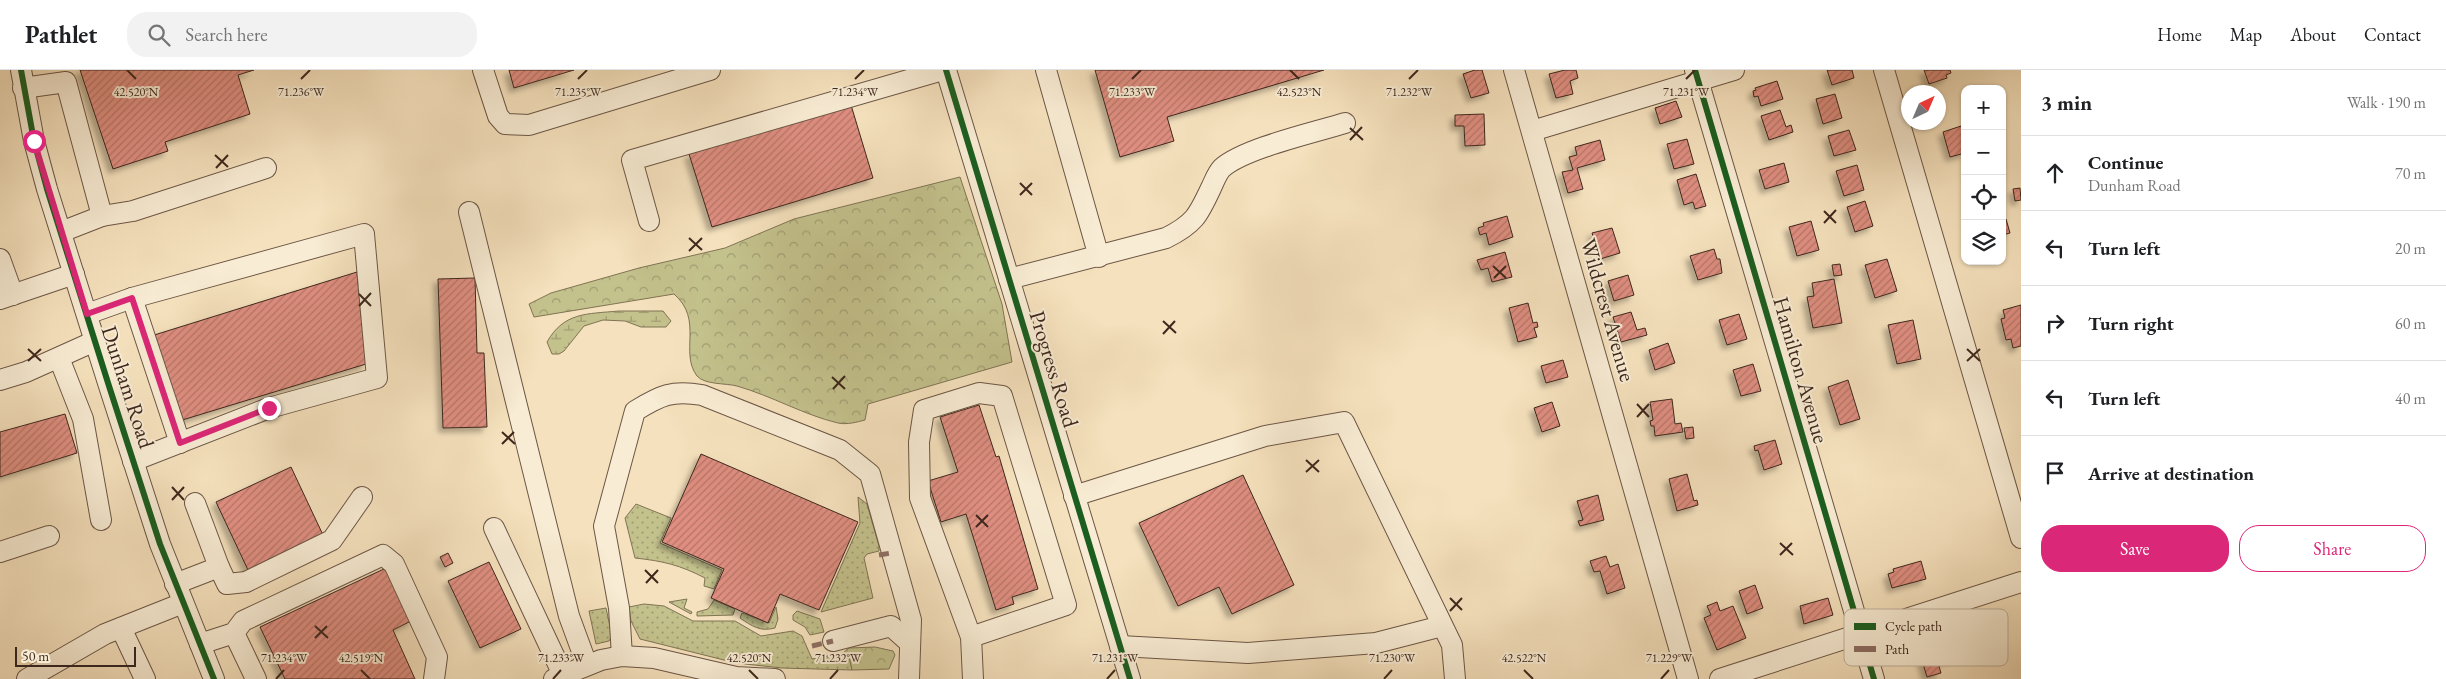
<!DOCTYPE html>
<meta charset="utf-8">
<style>
:root{--surface:#fff;--page:#f2f2f2;--text:#202124;--muted:#757577;--line:#e0e0e0;--accent:#db2777}
body{margin:0;font-family:"EB Garamond",serif;background:var(--page);color:var(--text)}
.controls{position:absolute;right:15px;top:15px;display:grid;overflow:hidden;border-radius:10px;box-shadow:0 1px 4px #0004}
.controls button{width:45px;height:45px;display:grid;place-items:center;padding:0;border:0;border-bottom:1px solid var(--line);background:var(--surface);color:var(--text);font:25px sans-serif}
.compass{position:absolute;left:1901px;top:15px;width:45px;height:45px;border-radius:50%;background:var(--surface);box-shadow:0 1px 4px #0004;rotate:44deg}
.scale{position:absolute;left:15px;bottom:12px;width:121px;box-sizing:border-box;padding-left:5px;border:2px solid #3e271d;border-top:0;font-size:14px;line-height:18px;white-space:nowrap;color:#3e271d;-webkit-text-stroke:4px #f8ecd4;paint-order:stroke}
.stop{position:absolute;width:15px;height:15px;margin:-11px;border:4px solid #db2777;border-radius:50%;background:#fff}
.stop.end{background:#db2777;border-color:#fff;box-shadow:0 1px 5px #0008}
.list{margin:0;padding:0;list-style:none}
h2{display:flex;justify-content:space-between;align-items:center;height:65px;margin:0;padding:0 20px;font-size:21px}
h2 small{font-size:16px;font-weight:400;color:var(--muted)}
.list li{display:grid;grid-template-columns:32px 1fr auto;gap:15px;align-items:center;box-sizing:border-box;height:75px;padding:0 20px;border-top:1px solid var(--line)}
.list b{display:block;font-size:19px;white-space:nowrap}
.list p{margin:0;font-size:16px;white-space:nowrap;color:var(--muted)}
.list em{font-size:16px;font-style:normal;color:var(--muted)}
.actions{display:flex;gap:10px;padding:15px 20px}
.actions a{flex:1;padding:11px 0;border:1px solid var(--accent);border-radius:20px;text-align:center;font-size:18px;color:var(--accent)}
.actions .main{background:var(--accent);color:#fff}
.icon{flex:none;width:28px;height:28px;fill:none;stroke:currentColor;stroke-width:2;stroke-linecap:round;stroke-linejoin:round}
.map{position:relative;flex:none;width:2021px;height:609px;overflow:hidden}
header{display:flex;align-items:center;gap:30px;box-sizing:border-box;height:70px;padding:0 25px;background:var(--surface);border-bottom:1px solid var(--line)}
header strong{font-size:24px}
nav{display:flex;gap:28px;margin-inline-start:auto;font-size:18px}
.search{width:350px;height:45px;background:var(--page);display:flex;align-items:center;gap:12px;box-sizing:border-box;padding:0 18px;border-radius:20px;color:var(--muted);font-size:19px}
main{display:flex}
aside{flex:1;background:var(--surface)}
.map>svg:first-child{display:block}
</style>
<header>
<strong>Pathlet</strong>
<div class="search"><svg class="icon" aria-label="search" viewBox="0 0 24 24"><circle cx="10" cy="10" r="6"/><path d="M15 15l6 6"/></svg>Search here</div>
<nav><a>Home</a><a>Map</a><a>About</a><a>Contact</a></nav>
</header>
<main>
<div class="map">
<svg width="2021" height="609" viewBox="0 0 2021 609">
<defs>
<pattern id="grass-dots" width="8" height="8" patternUnits="userSpaceOnUse" patternTransform="scale(1.25)"><rect width="8" height="8" fill="#c3c18c"/><path d="M2 2h.1M6 6h.1" fill="none" stroke="#a09d72" stroke-width="1.8" stroke-linecap="round"/></pattern>
<pattern id="forest-crowns" width="20" height="18" patternUnits="userSpaceOnUse" patternTransform="scale(1.25)"><rect width="20" height="18" fill="#c3c18c"/><path d="M2 6a3 3 0 1 1 6 0M12 15a3 3 0 1 1 6 0" fill="none" stroke="#a09d72"/></pattern>
<pattern id="wetland-marsh" width="20" height="14" patternUnits="userSpaceOnUse" patternTransform="scale(1.25)"><rect width="20" height="14" fill="#c3c18c"/><path d="M1 5h8M5 5V1M11 12h8M15 12V8" fill="none" stroke="#a09d72"/></pattern>
<pattern id="building-hatch" width="6" height="6" patternUnits="userSpaceOnUse" patternTransform="scale(1.25)"><rect width="6" height="6" fill="#df8e80"/><path d="M-1 1l2-2M0 6l6-6M5 7l2-2" fill="none" stroke="#b67468"/></pattern>
<filter id="shadow"><feDropShadow dx="-4.5" dy="4.5" stdDeviation="2.5" flood-color="#0004"/></filter>
</defs>
<rect width="100%" height="100%" fill="#f5e1bd"/>
<filter id="stains"><feTurbulence type="fractalNoise" baseFrequency=".004" numOctaves="4"/><feColorMatrix values="0 0 0 0 .2 0 0 0 0 .09 0 0 0 0 .02 0 0 0 .5 -.17"/></filter>
<radialGradient id="worn" r=".72"><stop offset=".6" stop-color="#630" stop-opacity="0"/><stop offset="1" stop-color="#630" stop-opacity=".3"/></radialGradient>
<g fill="url(#grass-dots)" stroke="#807454">
<polygon points="858,427 867,434 879,476 879,481 867,484 864,488 873,528 821,542 860,453"/>
<path d="M636,434L671,448L660,473L722,500L714,519L704,516L705,508C680,495 663,491 635,488L625,448Z"/>
<polygon points="687,529 684,538 692,542 691,544 669,532"/>
<polygon points="714,530 735,539 733,545 697,546 697,542 708,539"/>
<polygon points="644,534 664,536 693,551 735,551 761,566 793,561 802,566 812,589 843,583 849,586 852,600 782,598 736,593 640,569 631,551 629,537"/>
<path d="M776,537L778,549L775,558C760,562 752,556 740,548L742,543L769,553Z"/>
<polygon points="606,538 612,566 609,571 596,574 589,541"/>
<polygon points="797,541 820,549 824,562 810,565 805,557 793,550 793,545"/>
</g>
<g fill="url(#forest-crowns)" stroke="#807454">
<path d="M960,107L1002,234L1012,292L868,334L865,350C857,352 847,355 838,353C804,345 772,326 737,316C726,313 705,315 697,306C679,282 704,250 674,224L534,247L529,234L551,223L639,198L725,178L794,149Z"/>
<polygon points="875,577 893,581 895,585 889,599 852,600 849,586 843,583 849,578"/>
</g>
<path fill="url(#wetland-marsh)" stroke="#807454" d="M619,241H663L671,251L666,257H641L625,251L603,250L584,256L564,281L559,284H552L547,272C564,242 587,244 619,241Z"/>
<g fill="url(#building-hatch)" stroke="#3e271d" filter="url(#shadow)">
<polygon points="80,0 254,0 238,5 250,44 165,72 168,81 113,99"/>
<polygon points="509,0 574,0 514,18"/>
<polygon points="1095,0 1324,0 1167,47 1174,71 1120,87"/>
<polygon points="1475,0 1482,0 1489,23 1471,28 1463,4"/>
<polygon points="1565,0 1576,0 1578,8 1570,11 1573,24 1556,28 1549,4"/>
<polygon points="1827,0 1852,0 1854,8 1832,15"/>
<polygon points="1924,0 1950,0 1951,3 1946,5 1947,8 1929,14"/>
<polygon points="1777,11 1783,29 1761,36 1758,26 1754,27 1753,21 1756,20 1755,18"/>
<polygon points="1835,24 1842,48 1823,54 1816,29"/>
<polygon points="1676,31 1682,47 1660,54 1655,38"/>
<polygon points="851,35 873,108 712,157 689,84"/>
<polygon points="1780,40 1786,57 1791,55 1793,62 1769,70 1761,46"/>
<polygon points="1484,44 1485,75 1465,76 1464,56 1455,56 1455,45"/>
<polygon points="1961,56 1965,67 1965,83 1950,87 1943,62"/>
<polygon points="1849,60 1856,80 1834,86 1828,66"/>
<polygon points="1687,69 1694,94 1674,99 1667,74"/>
<polygon points="1600,70 1605,90 1577,98 1583,119 1568,123 1562,102 1573,100 1569,87 1577,85 1575,77"/>
<polygon points="1784,93 1789,112 1765,119 1759,100"/>
<polygon points="1857,95 1864,120 1844,126 1836,101"/>
<polygon points="1696,104 1706,136 1695,139 1693,132 1684,135 1677,110"/>
<polygon points="2020,118 2021,130 2015,131 2013,119"/>
<polygon points="1865,131 1873,156 1855,162 1847,137"/>
<polygon points="1507,146 1513,167 1489,175 1486,163 1480,165 1478,158 1484,156 1483,153"/>
<polygon points="2006,149 2010,163 2002,165 2002,150"/>
<polygon points="1811,151 1819,180 1797,186 1789,157"/>
<polygon points="1612,158 1620,183 1600,189 1592,163"/>
<polygon points="1714,179 1717,189 1720,189 1722,203 1698,210 1690,186"/>
<polygon points="1505,182 1512,207 1492,212 1488,198 1481,200 1477,190"/>
<polygon points="1887,189 1897,221 1875,228 1865,195"/>
<polygon points="1840,194 1842,205 1834,206 1832,195"/>
<polygon points="357,202 366,294 179,351 151,266"/>
<polygon points="1628,205 1634,225 1614,231 1608,211"/>
<polygon points="475,208 477,283 484,283 487,357 443,358 438,209"/>
<polygon points="1834,209 1842,253 1813,258 1807,227 1814,226 1812,213"/>
<polygon points="1528,233 1533,253 1537,252 1538,257 1534,258 1537,267 1518,272 1509,238"/>
<polygon points="2021,235 2021,276 2013,278 2011,269 2006,270 2001,249 2005,248 2003,240"/>
<polygon points="1631,242 1637,260 1645,258 1647,265 1621,272 1613,247"/>
<polygon points="1739,244 1747,269 1727,275 1719,250"/>
<polygon points="1913,250 1921,289 1897,294 1888,255"/>
<polygon points="1668,273 1675,293 1655,300 1649,280"/>
<polygon points="1563,290 1568,307 1546,313 1541,296"/>
<polygon points="1753,294 1761,321 1741,326 1733,300"/>
<polygon points="1848,310 1860,349 1840,355 1828,317"/>
<polygon points="1672,329 1675,354 1681,353 1683,362 1655,366 1654,356 1651,356 1650,351 1653,350 1650,332"/>
<polygon points="1552,332 1560,356 1542,362 1534,338"/>
<polygon points="979,335 996,387 999,386 1038,519 1012,527 1014,534 996,540 966,444 941,452 928,411 958,402 940,347"/>
<polygon points="65,344 77,383 0,407 0,362"/>
<polygon points="1693,357 1694,368 1686,369 1684,358"/>
<polygon points="1775,370 1782,394 1764,400 1758,380 1755,381 1754,376"/>
<polygon points="701,384 858,452 819,540 780,524 768,553 711,528 724,499 662,472"/>
<polygon points="291,397 323,465 248,500 216,432"/>
<polygon points="1687,404 1694,431 1697,430 1698,435 1677,441 1669,409"/>
<polygon points="1243,405 1294,515 1232,544 1219,517 1178,536 1139,453"/>
<polygon points="1598,425 1604,450 1580,456 1578,451 1583,450 1577,431"/>
<polygon points="448,483 453,493 445,497 440,487"/>
<polygon points="1606,486 1610,497 1618,494 1625,518 1607,524 1600,501 1594,502 1590,491"/>
<polygon points="1921,491 1926,509 1892,518 1888,504 1894,502 1893,499"/>
<polygon points="489,492 521,559 480,578 448,511"/>
<polygon points="386,498 413,550 393,560 415,609 285,609 260,557"/>
<polygon points="1755,515 1763,538 1747,544 1739,521"/>
<polygon points="1828,528 1833,545 1804,554 1800,536"/>
<polygon points="1717,532 1720,541 1733,536 1746,568 1717,580 1704,548 1711,545 1707,536"/>
<polygon points="1949,567 1956,587 1938,593 1941,603 1927,607 1918,577"/>
</g>
<g fill="none" stroke-linecap="round" stroke-linejoin="round">
<defs>
<g id="minor">
<polyline points="21,0 34,71 47,119 109,316 160,474 214,609"/>
<polyline points="483,0 498,46 505,54 529,55 710,0"/>
<polyline points="946,0 1130,609"/>
<polyline points="1046,0 1099,187"/>
<polyline points="1514,0 1688,609"/>
<polyline points="1695,0 1874,609"/>
<polyline points="1884,0 2021,468"/>
<polyline points="23,18 66,12 102,146 61,162"/>
<polyline points="1532,61 1734,0"/>
<polyline points="469,142 569,546 587,595"/>
<polyline points="102,146 133,141 266,98"/>
<polyline points="649,151 632,90 943,0"/>
<polyline points="0,189 13,225"/>
<path d="M1009,209L1166,168C1194,154 1198,146 1211,118C1214,112 1217,103 1222,98C1245,78 1313,63 1345,53"/>
<polyline points="132,228 180,373"/>
<polyline points="0,229 74,204"/>
<polyline points="87,244 132,228 364,164 377,308 269,338 133,391"/>
<polyline points="59,288 83,349 101,450"/>
<polyline points="0,310 26,302 95,271"/>
<polyline points="1074,426 1265,366 1344,352 1452,575 1455,609"/>
<polyline points="195,433 219,497"/>
<polyline points="494,458 565,609"/>
<polyline points="0,482 49,466"/>
<polyline points="175,514 219,497 227,514 246,512 332,470 362,427"/>
<polyline points="121,558 145,609"/>
<polyline points="234,563 256,609"/>
<polyline points="971,567 1066,535 1002,326 979,323 924,340 919,372 920,428 971,567 973,609"/>
<polyline points="833,571 891,556 910,573"/>
<polyline points="200,574 234,563 243,551 383,485 394,494 437,587 434,609"/>
<polyline points="1120,576 1248,583 1376,573 1442,556"/>
<path d="M622,586L619,538L604,456L635,341C661,325 672,320 702,325L840,380L870,404L911,550L909,609"/>
<polyline points="27,609 105,564 183,533"/>
<polyline points="554,609 601,590 622,586 654,588 736,607 775,609"/>
<polyline points="1720,609 2021,512"/>
</g>
</defs>
<use href="#minor" stroke="#6c5645" stroke-width="22"/>
<use href="#minor" stroke="#f8ecd4" stroke-width="20"/>
<g stroke="#8d6e63" stroke-width="5" stroke-dasharray="10 5" stroke-linecap="butt">
<polyline points="879,485 891,483"/>
<polyline points="812,576 833,571"/>
</g>
<defs>
<g id="cycleway">
<polyline points="21,0 34,71 47,119 109,316 160,474 214,609"/>
<polyline points="946,0 1130,609"/>
<polyline points="1695,0 1874,609"/>
</g>
</defs>
<use href="#cycleway" stroke="#f8ecd4" stroke-width="9"/>
<use href="#cycleway" stroke="#1b5e20" stroke-width="6"/>
</g>
<g fill="none" stroke-linecap="round" stroke-linejoin="round">
<polyline stroke="#db2777" stroke-width="6" points="34,71 87,244 132,228 180,373 269,338"/>
</g>
<path fill="none" stroke="#3e271d" stroke-width="2" d="M127,0L136,9M1290,0L1299,9M301,9L310,0M578,9L587,0M855,9L864,0M1132,9L1141,0M1409,9L1418,0M1686,9L1695,0M1350,58L1363,70M1350,70L1362,57M215,85L228,97M216,98L228,85M1020,113L1032,125M1020,125L1032,113M1824,141L1836,153M1824,153L1836,140M689,168L702,180M689,181L702,168M1493,196L1506,208M1494,208L1506,196M359,224L371,236M359,236L371,223M1163,251L1176,263M1163,264L1175,251M28,279L41,291M1967,279L1980,291M28,291L41,279M1967,291L1980,279M832,307L845,319M833,319L845,306M1637,334L1649,347M1637,347L1649,334M502,362L515,374M502,374L514,362M1306,390L1319,402M1306,402L1319,390M172,417L184,430M172,430L184,417M976,445L988,457M976,457L988,445M1780,473L1793,485M1780,485L1792,473M645,500L658,513M646,513L658,500M1450,528L1462,540M1450,541L1462,528M315,556L328,568M315,568L327,556M361,600L370,609M749,600L758,609M1524,600L1533,609M276,609L284,600M553,609L561,600M830,609L838,600M1107,609L1115,600M1384,609L1392,600M1661,609L1669,600"/>
<g text-anchor="middle" dominant-baseline="central" stroke-width="4" stroke-linejoin="round" paint-order="stroke">
<g font-size="22" fill="#3e271d" stroke="#f8ecd4">
<text transform="translate(1608 240) rotate(74)">Wildcrest Avenue</text>
<text transform="translate(1054 299) rotate(73)">Progress Road</text>
<text transform="translate(1801 300) rotate(74)">Hamilton Avenue</text>
<text transform="translate(128 317) rotate(72)">Dunham Road</text>
</g>
</g>
<rect x="1844" y="539" width="164" height="57" rx="8" fill="#f8ecd4" stroke="#c0b19d" stroke-width="1"/>
<rect x="1854" y="553" width="22" height="7" fill="#1b5e20"/>
<rect x="1854" y="576" width="22" height="6" fill="#8d6e63"/>
<g font-size="14" fill="#3e271d">
<text x="1885" y="561">Cycle path</text>
<text x="1885" y="584">Path</text>
</g>
<g font-size="12" text-anchor="middle" fill="#3e271d" stroke="#f8ecd4" stroke-width="4" stroke-linejoin="round" paint-order="stroke">
<text x="136" y="26">42.520°N</text>
<text x="1299" y="26">42.523°N</text>
<text x="1686" y="26">71.231°W</text>
<text x="301" y="26">71.236°W</text>
<text x="578" y="26">71.235°W</text>
<text x="855" y="26">71.234°W</text>
<text x="1132" y="26">71.233°W</text>
<text x="1409" y="26">71.232°W</text>
<text x="284" y="592">71.234°W</text>
<text x="561" y="592">71.233°W</text>
<text x="838" y="592">71.232°W</text>
<text x="1115" y="592">71.231°W</text>
<text x="1392" y="592">71.230°W</text>
<text x="1669" y="592">71.229°W</text>
<text x="361" y="592">42.519°N</text>
<text x="749" y="592">42.520°N</text>
<text x="1524" y="592">42.522°N</text>
</g>
<rect width="100%" height="100%" filter="url(#stains)"/>
<rect width="100%" height="100%" fill="url(#worn)"/>
</svg>
<div class="controls">
<button>+</button>
<button>−</button>
<button><svg class="icon" aria-label="locate" viewBox="0 0 24 24"><circle cx="12" cy="12" r="6"/><path d="M12 2v4M12 18v4M2 12h4M18 12h4"/></svg></button>
<button><svg class="icon" aria-label="layers" viewBox="0 0 24 24"><path d="M12 4l9 5-9 5-9-5zM3 14l9 5 9-5"/></svg></button>
</div>
<svg class="compass" viewBox="-18 -18 36 36"><path d="M0-13l5 13h-10z" fill="#e53935"/><path d="M0 13l5-13h-10z" fill="#757577"/></svg>
<div class="scale">50 m</div>
<div class="stop" style="left:34px;top:71px"></div>
<div class="stop end" style="left:269px;top:338px"></div>
</div>
<aside>
<h2>3 min<small>Walk · 190 m</small></h2>
<ul class="list">
<li><svg class="icon" aria-label="ahead" viewBox="0 0 24 24"><path d="M12 20V5M6 11l6-6 6 6"/></svg><div><b>Continue</b><p>Dunham Road</p></div><em>70 m</em></li>
<li><svg class="icon" aria-label="left" viewBox="0 0 24 24"><path d="M17 20v-9H6M10 6l-5 5 5 5"/></svg><div><b>Turn left</b></div><em>20 m</em></li>
<li><svg class="icon" aria-label="right" viewBox="0 0 24 24"><path d="M7 20v-9h11M14 6l5 5-5 5"/></svg><div><b>Turn right</b></div><em>60 m</em></li>
<li><svg class="icon" aria-label="left" viewBox="0 0 24 24"><path d="M17 20v-9H6M10 6l-5 5 5 5"/></svg><div><b>Turn left</b></div><em>40 m</em></li>
<li><svg class="icon" aria-label="arrive" viewBox="0 0 24 24"><path d="M6 21V4h12l-3 4 3 4H6"/></svg><div><b>Arrive at destination</b></div></li>
</ul>
<div class="actions"><a class="main">Save</a><a>Share</a></div>
</aside>
</main>
